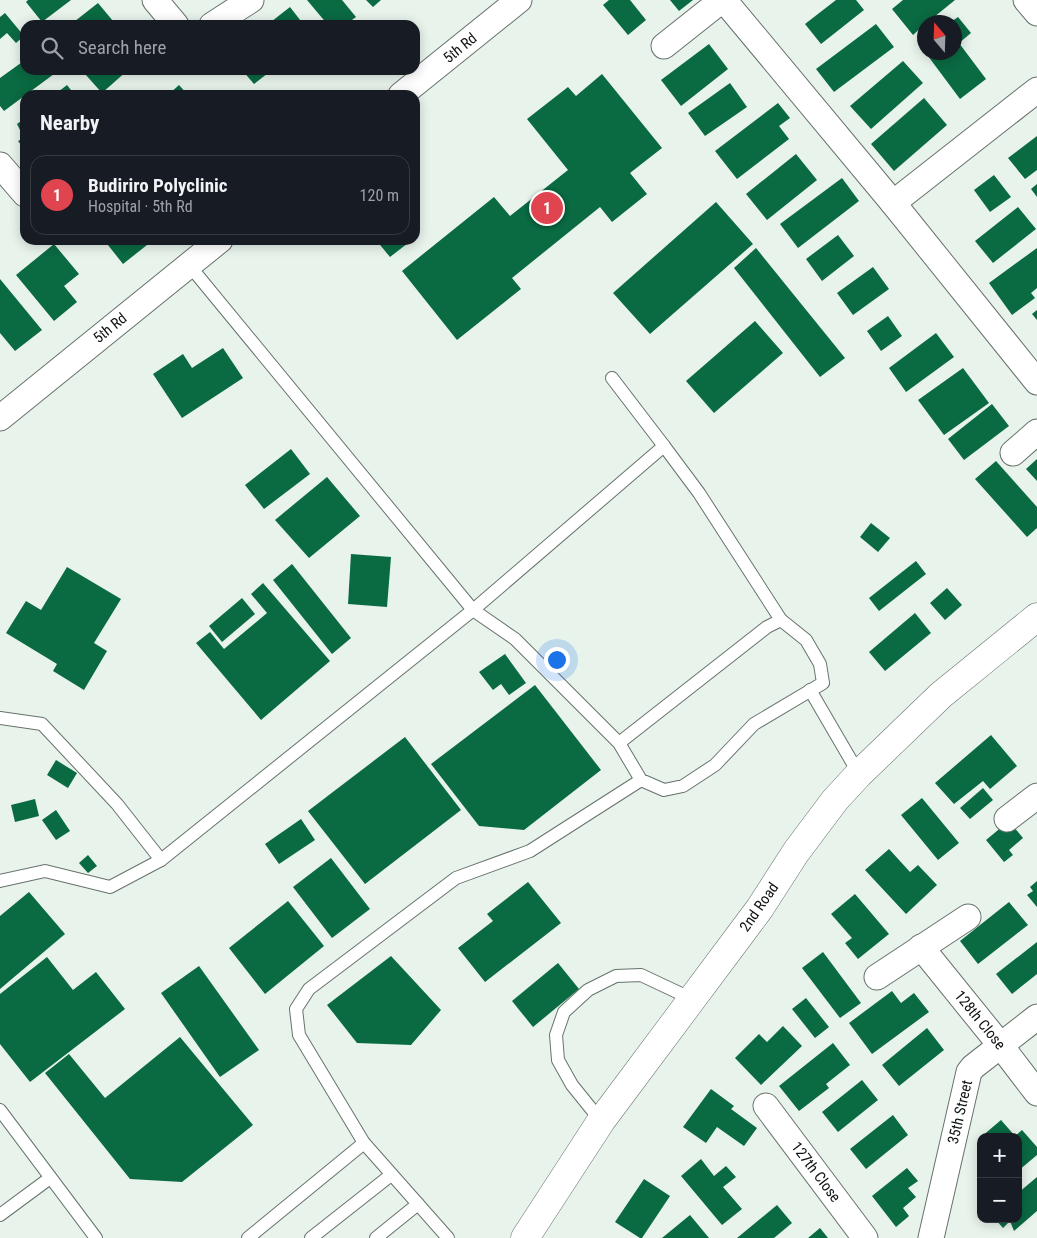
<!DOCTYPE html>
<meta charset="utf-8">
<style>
:root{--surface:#171b24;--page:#20242c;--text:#f1f3f6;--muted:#9ea1a6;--line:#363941;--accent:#b45309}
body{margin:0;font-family:"Roboto Condensed",sans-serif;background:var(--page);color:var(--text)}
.controls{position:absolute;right:15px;bottom:15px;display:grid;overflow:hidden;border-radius:10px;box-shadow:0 2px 12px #0003}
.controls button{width:45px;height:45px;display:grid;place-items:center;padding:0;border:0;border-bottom:1px solid var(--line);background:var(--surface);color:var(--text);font:25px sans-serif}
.compass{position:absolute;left:917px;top:15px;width:45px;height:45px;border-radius:50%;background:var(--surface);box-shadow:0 2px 12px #0003;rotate:341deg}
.you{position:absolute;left:556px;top:659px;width:18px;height:18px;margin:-12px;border:4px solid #fff;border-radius:50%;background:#1a73e8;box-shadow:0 0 0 8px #1a73e833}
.badge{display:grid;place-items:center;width:32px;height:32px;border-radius:50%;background:var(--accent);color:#fff;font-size:16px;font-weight:700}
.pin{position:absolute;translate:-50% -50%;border:2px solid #fff;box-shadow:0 1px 5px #0006}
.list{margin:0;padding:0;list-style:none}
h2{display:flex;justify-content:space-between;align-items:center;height:65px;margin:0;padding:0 20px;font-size:21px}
h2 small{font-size:16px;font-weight:400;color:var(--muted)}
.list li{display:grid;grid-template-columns:32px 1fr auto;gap:15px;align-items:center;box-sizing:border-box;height:80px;margin:0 10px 10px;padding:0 10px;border:1px solid var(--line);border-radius:15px}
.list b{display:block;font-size:19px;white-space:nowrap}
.list p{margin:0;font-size:16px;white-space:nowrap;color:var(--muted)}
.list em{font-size:16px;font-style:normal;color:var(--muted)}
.icon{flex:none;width:28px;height:28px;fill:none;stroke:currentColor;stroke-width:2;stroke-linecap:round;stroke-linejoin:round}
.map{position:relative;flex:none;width:1037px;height:1238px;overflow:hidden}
.search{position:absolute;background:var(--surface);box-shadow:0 2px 12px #0003;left:20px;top:20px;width:400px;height:55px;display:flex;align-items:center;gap:12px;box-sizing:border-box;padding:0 18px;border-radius:15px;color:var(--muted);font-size:19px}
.panel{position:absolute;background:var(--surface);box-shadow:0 2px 12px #0003;left:20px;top:90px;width:400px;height:155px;border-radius:15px}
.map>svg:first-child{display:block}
</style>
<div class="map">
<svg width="1037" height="1238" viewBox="0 0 1037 1238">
<rect width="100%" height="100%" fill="#e8f3ec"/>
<g fill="#0a6a42">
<polygon points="28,0 71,0 42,22 26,2"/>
<polygon points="307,0 342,0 356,17 345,25 328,25"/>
<polygon points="366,0 381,0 373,7"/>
<polygon points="609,0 630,0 646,20 628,35 603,5"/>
<polygon points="670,0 693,0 679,11"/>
<polygon points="836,0 856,0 864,10 821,44 805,24"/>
<polygon points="903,0 955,0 928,22 924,22 924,25 913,35 892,9"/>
<polygon points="98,3 113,21 108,25 70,25"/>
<polygon points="290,7 304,25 267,25"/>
<polygon points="5,13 24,36 16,43 7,33 0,39 0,17"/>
<polygon points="958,17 971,33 959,43 986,79 960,99 925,52 954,52 954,22 951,22"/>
<polygon points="876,24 894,47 834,92 816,69"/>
<polygon points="709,44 728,69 681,106 661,80"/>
<polygon points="25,60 25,70 52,70 54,74 4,111 0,106 0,78"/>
<polygon points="903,61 923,83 871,129 850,106"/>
<polygon points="90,70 128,70 102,93 85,74"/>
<polygon points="242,70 272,70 254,84"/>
<polygon points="602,74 662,148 630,173 647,194 612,222 600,207 512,278 521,289 457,340 402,271 494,197 510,216 568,170 527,119 568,87 576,96"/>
<polygon points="730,83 747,107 705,136 688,113"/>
<polygon points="67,85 75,95 54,95"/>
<polygon points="179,85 188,95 168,95"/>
<polygon points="924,98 947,125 894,171 871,144"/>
<polygon points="778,103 790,118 779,126 789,139 737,179 715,151"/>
<polygon points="25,118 25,150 18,141 24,138 17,124"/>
<polygon points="1037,136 1037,170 1025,179 1008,158"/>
<polygon points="796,154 817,180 767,220 746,194"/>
<polygon points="994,175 1011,197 990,212 974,190"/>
<polygon points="842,178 859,201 798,248 780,224"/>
<polygon points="1037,184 1037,197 1031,189"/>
<polygon points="716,202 753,244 650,334 613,293"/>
<polygon points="1018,207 1036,229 993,263 975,241"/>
<polygon points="838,235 854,256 822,281 806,259"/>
<polygon points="104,240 143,240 147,245 123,264"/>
<polygon points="376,240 412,240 390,257"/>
<polygon points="54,244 79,274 64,286 77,302 54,321 16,275"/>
<polygon points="756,248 845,358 820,377 734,268"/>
<polygon points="1037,248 1037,288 1031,293 1035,298 1012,315 989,283"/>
<polygon points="873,267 889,289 853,315 837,293"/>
<polygon points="0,279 42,330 15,351 0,333"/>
<polygon points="1037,310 1037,320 1032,314"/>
<polygon points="888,316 902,336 881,351 867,331"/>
<polygon points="755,321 783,353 714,413 686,381"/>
<polygon points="936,333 954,357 906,392 889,368"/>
<polygon points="223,348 243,378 182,418 153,374 183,354 192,368"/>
<polygon points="963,368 989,403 944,435 918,400"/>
<polygon points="992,404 1009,426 964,460 948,439"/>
<polygon points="291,449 310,474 264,509 245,485"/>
<polygon points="1037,459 1037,481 1026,469"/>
<polygon points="996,461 1037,507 1037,528 1027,537 975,479"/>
<polygon points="327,477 360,516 309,558 275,520"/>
<polygon points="871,523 890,538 878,552 860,537"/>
<polygon points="351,554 391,557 387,607 348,604"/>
<polygon points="916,561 926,574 879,611 869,598"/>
<polygon points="292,564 351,638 332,654 273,580"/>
<polygon points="67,567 121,599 94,643 107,651 84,690 53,671 57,664 6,633 26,601 41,610"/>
<polygon points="263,583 330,661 261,720 196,643 210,632 224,649 267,613 251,594"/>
<polygon points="947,588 962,605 945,620 930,603"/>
<polygon points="242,598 255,614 222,642 209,626"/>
<polygon points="915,613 931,633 885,671 869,652"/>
<polygon points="505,654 526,683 509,695 501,684 493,690 479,672"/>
<polygon points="535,685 601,770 524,830 479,826 431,764"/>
<polygon points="991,735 1017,766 990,789 983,781 954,804 935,783"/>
<polygon points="405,737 461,810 365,884 308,811"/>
<polygon points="56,760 77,773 68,788 47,775"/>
<polygon points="983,788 993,800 970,819 960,808"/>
<polygon points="922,798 959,843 938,860 901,815"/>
<polygon points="35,799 39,816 15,822 11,805"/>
<polygon points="56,810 70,831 56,840 42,820"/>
<polygon points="301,819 315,840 279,864 265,844"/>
<polygon points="1009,821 1023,838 1009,850 1013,855 1004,862 986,840"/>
<polygon points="889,849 910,872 918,865 937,885 906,914 865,870"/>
<polygon points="88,855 97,866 88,873 79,863"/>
<polygon points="331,858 370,909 332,938 293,887"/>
<polygon points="1037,881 1037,907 1027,895 1033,891 1030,887"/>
<polygon points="528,882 561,923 485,982 458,948 493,921 487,914"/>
<polygon points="29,892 65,934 0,989 0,916"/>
<polygon points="855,894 889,934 858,959 845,943 852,938 831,914"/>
<polygon points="288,901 324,946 265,994 229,948"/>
<polygon points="1009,902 1028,925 978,964 960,941"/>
<polygon points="1037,942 1037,974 1012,994 996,974"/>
<polygon points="823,952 861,1003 840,1018 802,968"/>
<polygon points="391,956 441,1010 411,1045 357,1043 327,1005"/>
<polygon points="47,957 73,990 96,972 125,1009 30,1082 0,1044 0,994"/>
<polygon points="558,963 579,989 533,1027 512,1001"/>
<polygon points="199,966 259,1050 220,1077 161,993"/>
<polygon points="892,991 901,1003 914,993 929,1012 872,1054 849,1023"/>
<polygon points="806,998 829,1027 815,1038 792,1009"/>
<polygon points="783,1026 802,1046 761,1085 735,1058 759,1034 767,1042"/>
<polygon points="927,1028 944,1050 899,1086 882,1065"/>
<polygon points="180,1037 253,1125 182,1182 130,1179 45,1073 69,1054 105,1098"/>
<polygon points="833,1043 850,1065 826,1084 829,1088 799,1111 779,1086"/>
<polygon points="862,1080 878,1100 838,1132 822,1112"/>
<polygon points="711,1089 734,1106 731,1109 757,1128 744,1146 717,1127 706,1143 683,1127"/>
<polygon points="893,1115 908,1135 866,1169 850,1149"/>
<polygon points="1001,1120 1015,1136 1022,1130 1037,1147 1037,1155 1018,1171 1018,1137 981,1137"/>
<polygon points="701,1159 714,1176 726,1166 736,1177 723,1187 742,1209 722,1225 681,1176"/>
<polygon points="907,1168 918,1181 908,1188 916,1197 903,1208 909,1216 896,1227 872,1196"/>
<polygon points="1037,1177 1037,1211 1014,1231 1010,1221 1003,1228 995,1219 1018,1219 1018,1193"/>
<polygon points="644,1179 670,1196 642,1238 640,1238 615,1222"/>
<polygon points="777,1205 792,1223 774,1238 737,1238"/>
<polygon points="690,1215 709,1238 662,1238"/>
<polygon points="820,1228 828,1238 808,1238"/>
</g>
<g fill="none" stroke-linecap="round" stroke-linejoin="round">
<defs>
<g id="service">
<polyline points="189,265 473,610 515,639 619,743 641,780 664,790 683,786 715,765 754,724 823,683 820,664 806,640 781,620 767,627 619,743"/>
<polyline points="612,378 664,446"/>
<polyline points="810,690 859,774"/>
<polyline points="0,718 42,724 117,804 161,860"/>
<polyline points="0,881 45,871 110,887 161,860 473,610 664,446 699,493 781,620"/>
<polyline points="0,1110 96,1238"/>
<polyline points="601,1121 572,1085 558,1060 556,1035 564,1012 588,990 616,976 641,975 692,999"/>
<polyline points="0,1215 50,1178"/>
<polyline points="248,1238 364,1143"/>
<polyline points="311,1238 391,1175"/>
<polyline points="376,1238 418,1204"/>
<polyline points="448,1238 364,1143 299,1035 296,1009 309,989 456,878 530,851 641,780"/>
</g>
<g id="minor">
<polyline points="155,0 176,25"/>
<polyline points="724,0 893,203 1037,382"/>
<polyline points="1026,0 1037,13"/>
<polyline points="212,25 251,0"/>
<polyline points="664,46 722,0"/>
<polyline points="401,95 519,0"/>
<polyline points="0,165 25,194"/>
<polyline points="893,203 1037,90"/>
<polyline points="0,418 220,240"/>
<polyline points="1013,453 1037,432"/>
<polyline points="1007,819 1037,796"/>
<polyline points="921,947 1001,1046 1037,1093"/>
<polyline points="877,977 968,917"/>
<polyline points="766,1106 865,1238"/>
<polyline points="931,1238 969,1072 973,1067 1037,1017"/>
</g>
<polyline id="tertiary" points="525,1238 601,1121 760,908 796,852 835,800 859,774 941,695 1037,617"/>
</defs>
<use href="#service" stroke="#68726c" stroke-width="14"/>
<use href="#minor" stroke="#68726c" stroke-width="27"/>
<use href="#tertiary" stroke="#68726c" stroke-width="29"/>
<use href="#service" stroke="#fff" stroke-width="12"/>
<use href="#minor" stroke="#fff" stroke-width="25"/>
<use href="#tertiary" stroke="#fff" stroke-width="28"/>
</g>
<g text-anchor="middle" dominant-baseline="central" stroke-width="5" stroke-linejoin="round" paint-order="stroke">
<g font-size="15" fill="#0f1310" stroke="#fff">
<text transform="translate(460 48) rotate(-39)">5th Rd</text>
<text transform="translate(110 328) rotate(-39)">5th Rd</text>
<text transform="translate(759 907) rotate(-55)">2nd Road</text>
<text transform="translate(980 1020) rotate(51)">128th Close</text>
<text transform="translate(960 1112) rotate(-77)">35th Street</text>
<text transform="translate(816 1172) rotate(53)">127th Close</text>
</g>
</g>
</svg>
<div class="controls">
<button>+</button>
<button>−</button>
</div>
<svg class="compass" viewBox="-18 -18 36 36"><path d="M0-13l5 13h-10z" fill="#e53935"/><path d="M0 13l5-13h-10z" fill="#9ea1a6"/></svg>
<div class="you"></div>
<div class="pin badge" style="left:547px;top:208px;background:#e0444e">1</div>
<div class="search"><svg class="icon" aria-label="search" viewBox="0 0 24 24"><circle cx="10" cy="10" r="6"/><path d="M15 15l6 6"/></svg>Search here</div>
<section class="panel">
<h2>Nearby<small></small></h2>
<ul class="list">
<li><span class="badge" style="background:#e0444e">1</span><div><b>Budiriro Polyclinic</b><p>Hospital · 5th Rd</p></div><em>120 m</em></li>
</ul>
</section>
</div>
